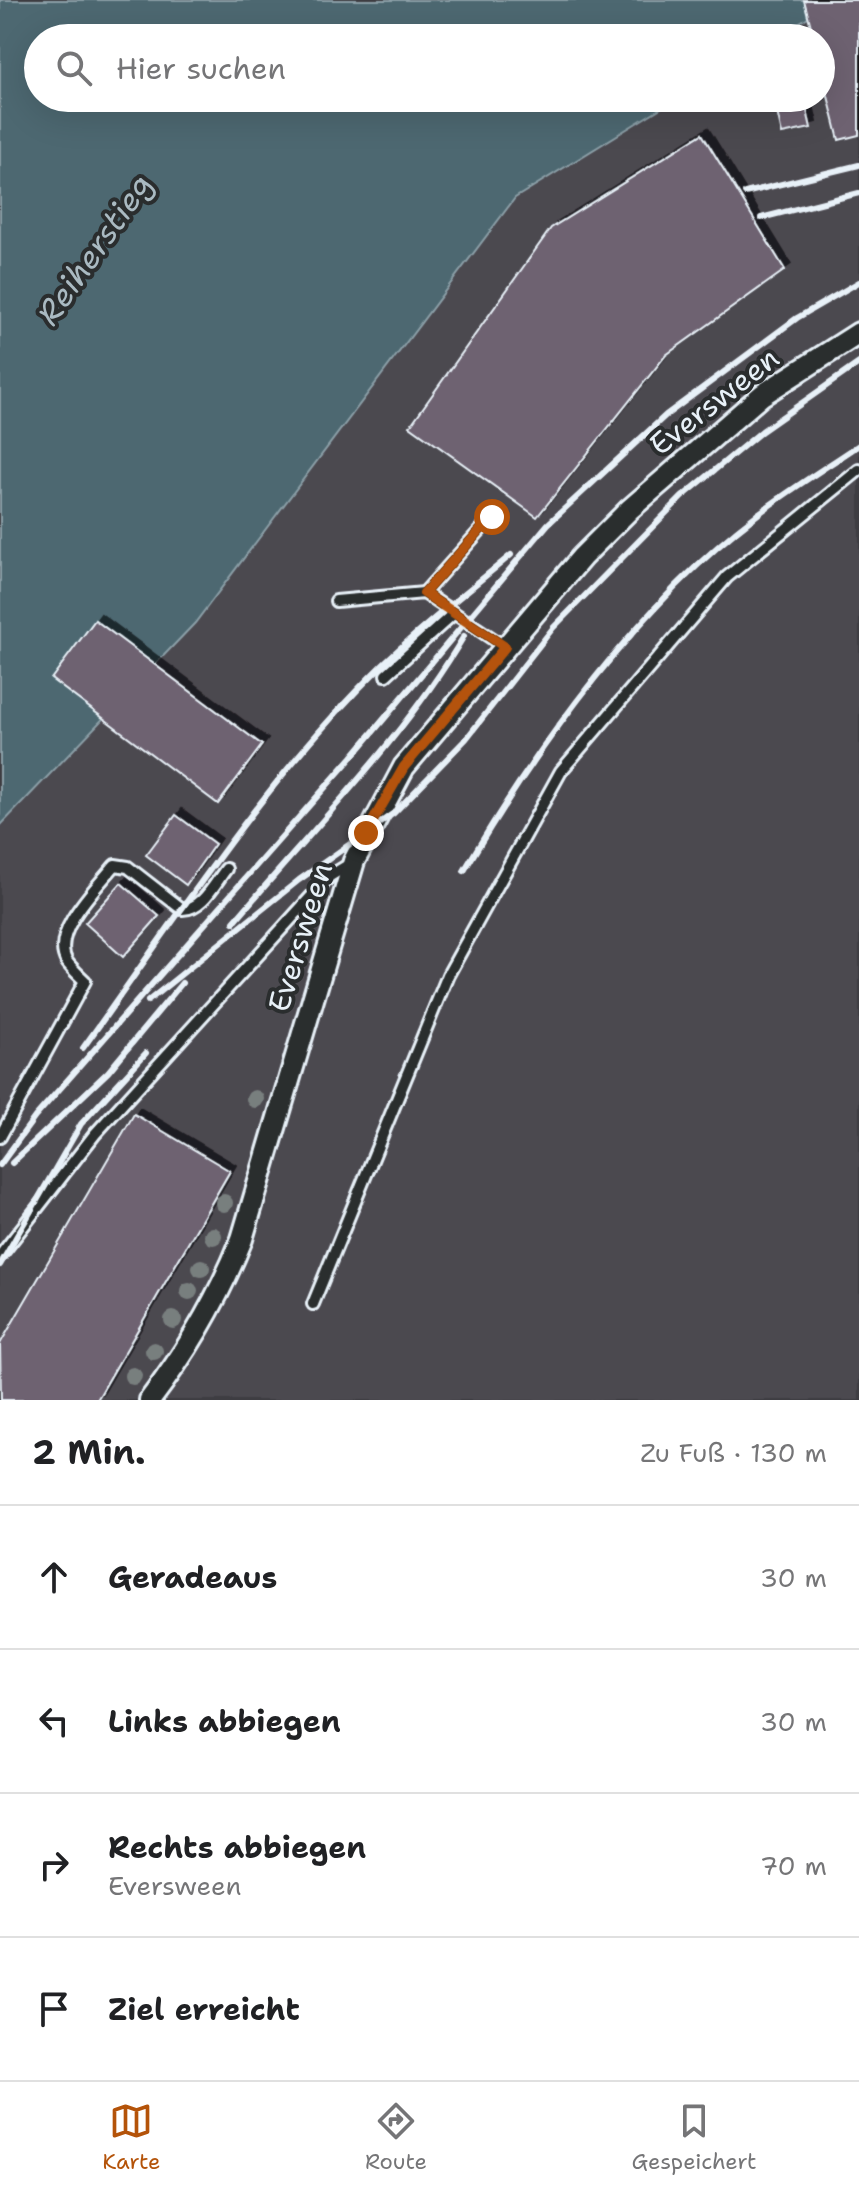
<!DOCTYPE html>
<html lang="de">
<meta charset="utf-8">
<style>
:root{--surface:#fff;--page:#f2f2f2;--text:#202124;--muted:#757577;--line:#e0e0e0;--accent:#b45309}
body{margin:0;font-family:"Shantell Sans",sans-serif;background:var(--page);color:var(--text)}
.stop{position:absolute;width:24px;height:24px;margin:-18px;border:6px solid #b45309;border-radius:50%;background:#fff}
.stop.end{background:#b45309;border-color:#fff;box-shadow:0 2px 8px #0008}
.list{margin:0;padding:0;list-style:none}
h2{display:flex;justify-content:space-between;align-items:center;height:104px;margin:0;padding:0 32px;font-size:34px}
h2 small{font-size:26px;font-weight:400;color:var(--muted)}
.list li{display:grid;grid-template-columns:52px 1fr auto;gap:24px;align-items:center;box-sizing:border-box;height:144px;padding:0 32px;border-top:2px solid var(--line)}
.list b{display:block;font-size:30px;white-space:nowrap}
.list p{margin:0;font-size:26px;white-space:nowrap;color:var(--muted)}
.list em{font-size:26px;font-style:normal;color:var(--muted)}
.icon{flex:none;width:44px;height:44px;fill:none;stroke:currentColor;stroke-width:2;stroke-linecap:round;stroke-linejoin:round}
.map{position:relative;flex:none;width:859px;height:1400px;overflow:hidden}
.search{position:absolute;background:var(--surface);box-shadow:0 8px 32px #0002;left:24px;right:24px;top:24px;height:88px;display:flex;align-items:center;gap:20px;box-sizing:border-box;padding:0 28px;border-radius:44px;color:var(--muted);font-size:30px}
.sheet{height:680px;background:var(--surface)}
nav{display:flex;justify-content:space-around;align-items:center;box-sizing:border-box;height:112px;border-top:2px solid var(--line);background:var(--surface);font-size:22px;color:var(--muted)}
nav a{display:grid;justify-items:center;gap:4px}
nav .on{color:var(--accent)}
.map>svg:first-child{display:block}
</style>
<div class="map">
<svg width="859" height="1400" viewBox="0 0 859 1400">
<defs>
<filter id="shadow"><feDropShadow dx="6" dy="-6" stdDeviation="0" flood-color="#0009"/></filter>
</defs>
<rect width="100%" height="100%" fill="#3e3d42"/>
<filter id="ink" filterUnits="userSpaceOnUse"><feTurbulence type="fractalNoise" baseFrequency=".0125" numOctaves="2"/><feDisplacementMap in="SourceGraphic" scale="16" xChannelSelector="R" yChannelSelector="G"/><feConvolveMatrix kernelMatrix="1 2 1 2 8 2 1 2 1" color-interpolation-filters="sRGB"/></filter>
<g filter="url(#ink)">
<polygon fill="#4c4850" points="804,0 859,0 859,1400 0,1400 0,826 195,623 515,198 677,98 821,98 821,38 774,38 808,17"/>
<polygon fill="#4d6871" stroke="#8b9fa7" stroke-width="2" points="0,0 804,0 808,17 774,38 38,38 38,98 677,98 515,198 195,623 0,826"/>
<g fill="#6e6271" stroke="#e8f1f8" stroke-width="2" filter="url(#shadow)">
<polygon points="804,0 859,0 859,135 839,140 821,68 821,38 814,38"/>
<polygon points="804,98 811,128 782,134 774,99"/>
<polygon points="702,134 785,270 666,355 537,517 410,426 551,228"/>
<polygon points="95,620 262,745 218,804 51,679"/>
<polygon points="176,815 215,844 186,885 146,855"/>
<polygon points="121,883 159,916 123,957 85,923"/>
<polygon points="134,1114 230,1171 97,1400 1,1400 0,1344"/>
</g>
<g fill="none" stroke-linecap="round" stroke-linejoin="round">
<defs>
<g id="service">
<polyline points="424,593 492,517"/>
<polyline points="336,601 424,593 505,647"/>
<polyline points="386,675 454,613"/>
<path d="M0,1137L85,981C79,975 72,969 67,962C49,933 98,886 115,865L128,867L182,909C202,910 215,883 226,869"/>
<polyline points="0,1256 95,1134 330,876 353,862"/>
<polyline points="313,1304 448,975 561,771 727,577 859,470"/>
</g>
<path id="minor" d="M150,1400C188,1350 219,1297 242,1239L354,861L404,767L582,557L630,509L762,395L859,333"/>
</defs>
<use href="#service" stroke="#e8f1f8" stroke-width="16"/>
<use href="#minor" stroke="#e8f1f8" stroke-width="26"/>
<use href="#service" stroke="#2a2d2e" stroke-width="10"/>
<use href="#minor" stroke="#2a2d2e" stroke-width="20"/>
<g stroke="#e8f1f8" stroke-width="6">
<polyline points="745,193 859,165"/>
<polyline points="761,218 859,193"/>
<path d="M464,871C538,745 640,603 758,514C790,490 825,468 859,445"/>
<path d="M234,922C312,829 402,741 464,636"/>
<polyline points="148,1001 299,880 394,813 466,739 553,628 682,497 762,431 859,363"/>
<path d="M83,1048C177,917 266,779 382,665C422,626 468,591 511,555"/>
<polyline points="12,1163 108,1072 182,983"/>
<polyline points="0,1165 35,1117 352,757 548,524 666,415 797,318 859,282"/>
<polyline points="0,1265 81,1124 146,1053"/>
</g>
</g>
<g fill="#787f7e">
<circle cx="285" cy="1000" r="9"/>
<circle cx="255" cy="1099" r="9"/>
<circle cx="224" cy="1203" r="9"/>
<circle cx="213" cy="1236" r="9"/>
<circle cx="201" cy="1268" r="9"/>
<circle cx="189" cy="1291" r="9"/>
<circle cx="173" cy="1320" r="9"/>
<circle cx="154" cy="1351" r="9"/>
<circle cx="133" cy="1376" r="9"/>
</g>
</g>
<g fill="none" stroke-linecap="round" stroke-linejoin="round" filter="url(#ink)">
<polyline stroke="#b45309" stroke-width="10" points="366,833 404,767 505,647 424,593 492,517"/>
</g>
<g text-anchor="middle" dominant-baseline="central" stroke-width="8" stroke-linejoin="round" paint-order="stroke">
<g font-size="30" fill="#e8f1f8" stroke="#2a2d2e">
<text transform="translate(714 401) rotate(-38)">Eversween</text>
<text transform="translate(300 937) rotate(-73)">Eversween</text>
</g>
<g font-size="32" font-style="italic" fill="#aabac2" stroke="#2a2d2e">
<text transform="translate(94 249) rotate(-55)">Reiherstieg</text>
</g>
</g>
</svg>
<div class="stop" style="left:492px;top:517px"></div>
<div class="stop end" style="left:366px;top:833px"></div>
<div class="search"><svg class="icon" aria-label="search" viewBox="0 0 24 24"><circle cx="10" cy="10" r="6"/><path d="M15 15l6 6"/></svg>Hier suchen</div>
</div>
<section class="sheet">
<h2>2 Min.<small>Zu Fuß · 130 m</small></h2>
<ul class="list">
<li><svg class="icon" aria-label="ahead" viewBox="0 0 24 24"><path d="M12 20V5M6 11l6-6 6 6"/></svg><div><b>Geradeaus</b></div><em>30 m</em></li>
<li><svg class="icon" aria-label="left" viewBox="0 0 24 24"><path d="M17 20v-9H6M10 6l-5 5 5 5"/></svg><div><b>Links abbiegen</b></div><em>30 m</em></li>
<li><svg class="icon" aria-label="right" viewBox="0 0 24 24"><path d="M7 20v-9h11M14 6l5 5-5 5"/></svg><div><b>Rechts abbiegen</b><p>Eversween</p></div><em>70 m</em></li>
<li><svg class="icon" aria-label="arrive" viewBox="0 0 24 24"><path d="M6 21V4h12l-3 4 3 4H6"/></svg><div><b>Ziel erreicht</b></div></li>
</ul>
</section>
<nav>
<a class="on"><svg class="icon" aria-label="map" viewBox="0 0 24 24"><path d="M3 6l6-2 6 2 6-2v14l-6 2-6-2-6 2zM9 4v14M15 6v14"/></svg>Karte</a>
<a><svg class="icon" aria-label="directions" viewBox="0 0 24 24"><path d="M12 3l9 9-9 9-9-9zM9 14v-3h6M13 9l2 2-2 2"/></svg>Route</a>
<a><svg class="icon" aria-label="saved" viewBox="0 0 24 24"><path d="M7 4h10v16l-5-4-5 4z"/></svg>Gespeichert</a>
</nav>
